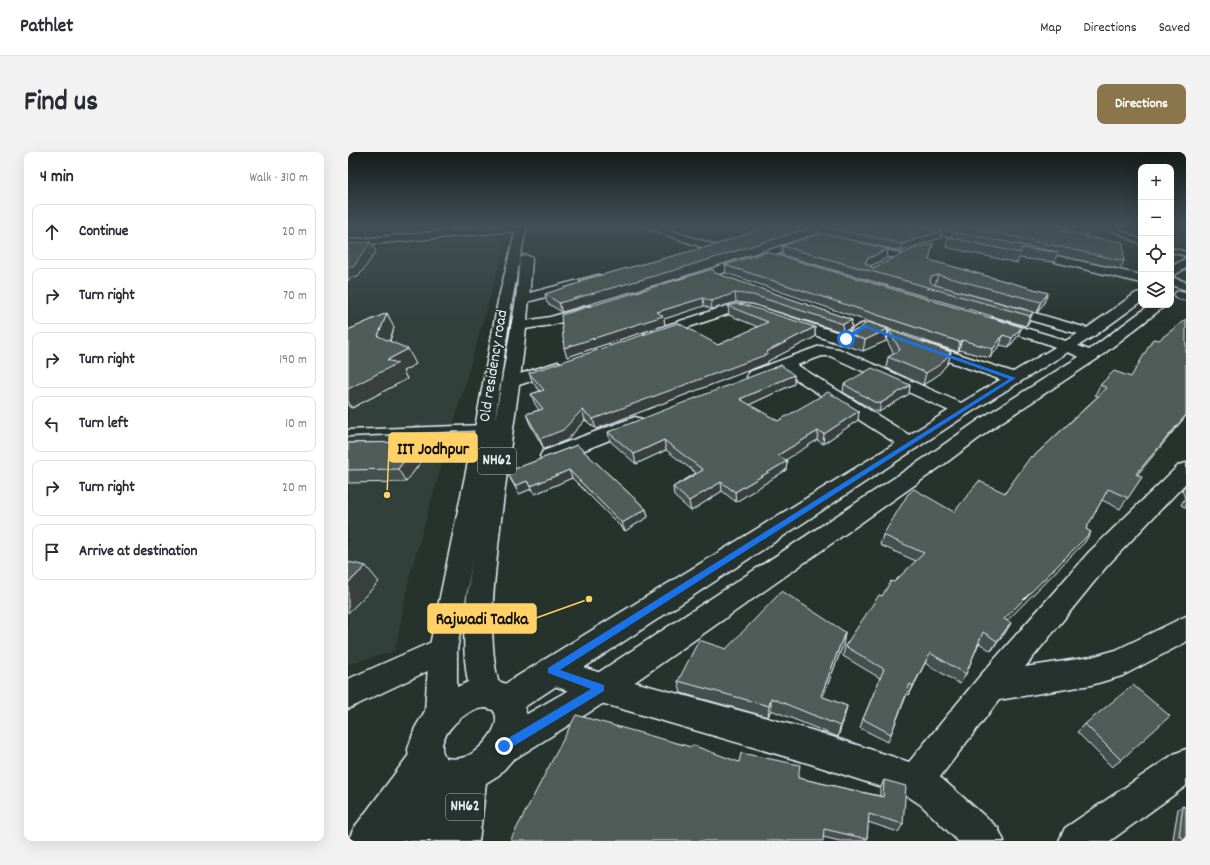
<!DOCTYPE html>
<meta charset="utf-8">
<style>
:root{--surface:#fff;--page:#f2f2f3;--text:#2b2b33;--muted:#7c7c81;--line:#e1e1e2;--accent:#8a764a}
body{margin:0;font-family:Dekko,sans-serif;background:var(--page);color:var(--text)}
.controls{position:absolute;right:12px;top:12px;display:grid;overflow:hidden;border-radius:8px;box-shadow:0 4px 16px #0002}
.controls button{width:36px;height:36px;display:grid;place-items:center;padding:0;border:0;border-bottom:1px solid var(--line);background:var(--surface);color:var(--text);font:20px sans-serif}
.stop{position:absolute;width:12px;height:12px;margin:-9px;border:3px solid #1a73e8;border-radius:50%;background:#fff}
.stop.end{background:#1a73e8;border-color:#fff;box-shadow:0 1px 4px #0008}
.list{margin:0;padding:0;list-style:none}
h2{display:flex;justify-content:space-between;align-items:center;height:52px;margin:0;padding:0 16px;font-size:17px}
h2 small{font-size:13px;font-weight:400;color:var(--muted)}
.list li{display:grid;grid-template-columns:26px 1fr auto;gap:12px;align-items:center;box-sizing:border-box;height:56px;margin:0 8px 8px;padding:0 8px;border:1px solid var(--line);border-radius:8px}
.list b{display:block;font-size:15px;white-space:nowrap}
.list em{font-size:13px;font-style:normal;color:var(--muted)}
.icon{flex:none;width:22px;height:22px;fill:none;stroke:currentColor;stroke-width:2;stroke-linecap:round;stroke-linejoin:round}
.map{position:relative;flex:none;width:838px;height:689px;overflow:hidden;border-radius:8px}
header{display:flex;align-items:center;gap:24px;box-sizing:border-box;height:56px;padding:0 20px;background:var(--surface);border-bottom:1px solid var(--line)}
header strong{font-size:19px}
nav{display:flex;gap:22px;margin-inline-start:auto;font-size:14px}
.intro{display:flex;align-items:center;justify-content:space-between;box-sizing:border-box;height:96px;padding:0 24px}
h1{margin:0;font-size:28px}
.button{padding:10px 18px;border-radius:8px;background:var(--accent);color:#fff;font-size:14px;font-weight:700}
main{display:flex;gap:24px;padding:0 24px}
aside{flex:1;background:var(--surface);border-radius:8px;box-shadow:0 4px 16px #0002}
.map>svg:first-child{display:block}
</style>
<header>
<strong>Pathlet</strong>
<nav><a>Map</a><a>Directions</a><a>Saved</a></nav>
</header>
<div class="intro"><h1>Find us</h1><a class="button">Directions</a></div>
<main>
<aside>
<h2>4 min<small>Walk · 310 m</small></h2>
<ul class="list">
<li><svg class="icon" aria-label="ahead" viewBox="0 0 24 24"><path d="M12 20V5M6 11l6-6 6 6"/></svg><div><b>Continue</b></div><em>20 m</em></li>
<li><svg class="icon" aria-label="right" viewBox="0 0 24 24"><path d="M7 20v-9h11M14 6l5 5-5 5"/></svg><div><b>Turn right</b></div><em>70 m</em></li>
<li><svg class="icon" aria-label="right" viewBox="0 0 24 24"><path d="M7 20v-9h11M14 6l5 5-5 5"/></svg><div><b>Turn right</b></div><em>190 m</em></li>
<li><svg class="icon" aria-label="left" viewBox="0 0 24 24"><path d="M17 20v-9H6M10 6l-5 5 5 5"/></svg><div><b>Turn left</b></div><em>10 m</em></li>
<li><svg class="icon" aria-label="right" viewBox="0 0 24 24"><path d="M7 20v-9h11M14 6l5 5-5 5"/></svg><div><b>Turn right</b></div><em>20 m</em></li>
<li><svg class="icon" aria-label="arrive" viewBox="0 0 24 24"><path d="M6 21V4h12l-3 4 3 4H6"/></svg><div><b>Arrive at destination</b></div></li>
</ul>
</aside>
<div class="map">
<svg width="838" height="689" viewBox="0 0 838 689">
<rect width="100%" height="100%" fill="#26332d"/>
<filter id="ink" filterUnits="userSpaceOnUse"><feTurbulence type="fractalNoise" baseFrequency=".025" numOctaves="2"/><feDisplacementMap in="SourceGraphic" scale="8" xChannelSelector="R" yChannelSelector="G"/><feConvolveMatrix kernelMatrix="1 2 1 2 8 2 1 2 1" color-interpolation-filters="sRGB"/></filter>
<g filter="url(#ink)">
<polygon fill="#333f3a" points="160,83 62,422 47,499 0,512 0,99"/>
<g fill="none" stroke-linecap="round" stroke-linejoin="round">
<defs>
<g id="lane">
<polygon points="755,74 769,76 793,88 793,92"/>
<polygon points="823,96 838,100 838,104 823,100"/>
<polygon points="136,273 140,274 141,276 140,278 0,284 0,278"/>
</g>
<g id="street">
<polygon points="293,74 310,74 370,94 372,96 366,99 362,98"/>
<polygon points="562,74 581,74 635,88 636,90 631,93"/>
<polygon points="462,85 467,88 466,90 341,132 337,133 331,129 333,126"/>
<polygon points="511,91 558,103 560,105 554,108 507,96 506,94"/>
<polygon points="679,97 793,123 793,131 675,102 673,100 675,98"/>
<polygon points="250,123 254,124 256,127 254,130 175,151 170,150 168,147 170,144"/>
<polygon points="833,139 838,140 838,148 828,146 826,143 828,140"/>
<path d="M388,151L405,153L494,182C505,181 509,169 521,172L523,175L507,189L493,192L398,160L389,159L308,186H298L296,183L298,180Z"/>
<polygon points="655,152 746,178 748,181 746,184 741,185 650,159 648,156 650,153"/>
<polygon points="241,154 246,155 248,158 246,161 203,173 170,178 165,177 163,174 165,171 202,165"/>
<polygon points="644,166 707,185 749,201 751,204 749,207 737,207 697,191 639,173 637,170 639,167"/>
<polygon points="574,190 671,222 673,226 671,230 665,231 659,230 569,198 566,195 569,192"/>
<polygon points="472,194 491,197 620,254 623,258 620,262 614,263 608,262 482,204 474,204 449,213 569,288 572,292 569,296 562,298 555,296 435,219 413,228 407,229 401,228 399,224 401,220"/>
<polygon points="210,210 216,212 218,215 216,218 162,236 156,235 153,231 156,227"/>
<polygon points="287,265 294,267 296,271 294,275 209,309 202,310 195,309 192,304 195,299"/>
<polygon points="838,311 838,331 759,414 677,515 743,505 768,498 838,464 838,490 774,524 743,533 651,548 592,625 650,676 656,689 610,689 573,653 558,643 463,612 253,551 193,529 188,519 193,509 203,505 253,521 463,578 561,610 631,525 741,400 831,313"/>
<polygon points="838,597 838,634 762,689 711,689 717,676 826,602"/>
</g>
<g id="secondary">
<polygon points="153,74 174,74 175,76 170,79 0,94 0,88"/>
<polygon points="838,106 838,116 823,125 823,115"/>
<polygon points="823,125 838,130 838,138 823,133"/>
<polygon points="793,140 793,150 746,184 620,262 169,560 158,564 147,560 143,549 147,538 608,254 736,178 788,141"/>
<polygon points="802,153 818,153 749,207 646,275 595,313 264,546 168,606 156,610 144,606 140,594 144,582 242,526 581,303 632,267 737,201"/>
<polygon points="95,485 105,489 109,498 105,507 0,557 0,527"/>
<polygon points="78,591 90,596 94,607 101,610 106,622 70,689 0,689 6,676 66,596"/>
</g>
<path id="highway" d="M175,74L178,77L172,106L178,103L184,106C179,199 161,292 151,385C146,433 139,481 150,529L164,534L171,541L180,566V576L166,606L151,623L138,631L131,689H63L82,636L77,634L67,621L61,607L60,597L67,576L77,559L81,498L127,276L150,149L168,77L169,75ZM172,107L168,147L147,268L164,149ZM125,404C118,446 112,488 120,530L109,535V498ZM138,556L145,558C157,573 131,600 117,605C111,607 104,607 98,606C84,590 110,565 126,558C129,557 134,556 138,556Z"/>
</defs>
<use href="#lane" stroke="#e8f1f8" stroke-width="3"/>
<use href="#street" stroke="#e8f1f8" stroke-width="3"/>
<use href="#secondary" stroke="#e8f1f8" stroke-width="3"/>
<use href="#highway" stroke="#e8f1f8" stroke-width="3"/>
<use href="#lane" fill="#26332d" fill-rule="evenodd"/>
<use href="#street" fill="#26332d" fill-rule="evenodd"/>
<use href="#secondary" fill="#26332d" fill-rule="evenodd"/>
<use href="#highway" fill="#26332d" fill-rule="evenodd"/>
</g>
<g fill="#454f4d" stroke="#e8f1f8" fill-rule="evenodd">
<path d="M420,74H484L491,76L497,74H731L721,80L739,85L776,109L772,117L709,103L706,110L671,106L669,111L598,95L600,85L633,86L582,75L594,79L592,86L553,99L489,85L539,106L522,114L525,116L585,91L581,108L700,141L696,151L689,161L685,160L681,170L678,174L434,103V94L472,81H471L328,127L214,160L199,151L197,142L232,131L231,129L370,92ZM586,133H587L679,158Z"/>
<polygon points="377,113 670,184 661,195 652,193 642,206 611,198 610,200 378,121"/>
<polygon points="367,121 504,168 503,176 494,180 405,152 388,150 364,157 356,154 316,167 317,173 219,205"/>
<polygon points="380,154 467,175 467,185 420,209 420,211 248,277 237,268 219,288 196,297 182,272 178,262 191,258 187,252 183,242 192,239 185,231 181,221 370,193 410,175 381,163"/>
<polygon points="39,161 46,176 42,189 68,212 55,219 59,227 4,256 0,254 0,178"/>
<polygon points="540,177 538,189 515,199 496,193 498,181 509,178"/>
<polygon points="541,178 603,200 600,211 590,223 575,233 538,216 540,205 546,202 539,189"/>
<polygon points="766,219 790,323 794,325 772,357 754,348 738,377 743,380 736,391 659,468 657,481 643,499 631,491 618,522 612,532 577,511 561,543 559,542 540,590 512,576 515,567 532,526 495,504 497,494 534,444 546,430 568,409 532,393 535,383 606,360 657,341 685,305 750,244 747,243 752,233"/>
<polygon points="446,223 446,232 401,253 430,269 511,259 510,268 475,292 469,288 437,308 439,309 438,318 388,350 374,339 343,359 326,344 325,335 348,321 318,298 288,312 262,289 260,280"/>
<polygon points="496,232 562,233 561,242 531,260 525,258 495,240"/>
<polygon points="70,290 78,303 58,330 0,331 0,291"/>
<polygon points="229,293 298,357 300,365 277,379 224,326 187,342 183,337 171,342 163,328 159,320"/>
<polygon points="838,332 838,356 833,353 837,346 834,338"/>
<polygon points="497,480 495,493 475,545 499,554 496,566 490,585 423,558 420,565 333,541 330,529 378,497"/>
<polygon points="737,572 773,608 764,615 729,580"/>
<polygon points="391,610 450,626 532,644 532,637 536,628 555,672 550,680 520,670 519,687 518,689 492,689 475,685"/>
<polygon points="835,654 838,656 838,689 829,689 825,687 830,657"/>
</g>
<g fill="#38403e" stroke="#e8f1f8">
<polygon points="468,74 471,74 471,81 328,127 214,160 211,151"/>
<polygon points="722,74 731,74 711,87 713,79"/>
<polygon points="594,79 592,86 553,99 554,92"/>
<polygon points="23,90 28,100 10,125 2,126 0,129 0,115"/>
<polygon points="540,97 539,106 518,116 517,111 519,107"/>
<polygon points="590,123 587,133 581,135 580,138 583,125"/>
<polygon points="387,141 388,150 364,157 363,149"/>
<polygon points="700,141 696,151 689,161 693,150"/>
<polygon points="355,146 356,154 316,167 317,173 219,205 216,196 309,160"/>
<polygon points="685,160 681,170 678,174 682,164"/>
<polygon points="39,161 46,176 38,199 30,184"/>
<polygon points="504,168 503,176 494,180 495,172"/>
<polygon points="467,175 467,185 420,209 420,211 248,277 245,267 418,200"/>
<polygon points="674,175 670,184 661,195 664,186"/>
<polygon points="540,177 538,189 515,199 517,188"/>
<polygon points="655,183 652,193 642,206 645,197"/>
<polygon points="614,188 611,198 610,200 612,190"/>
<polygon points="60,197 68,212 55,219 59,227 4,256 0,249 0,237 39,208"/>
<polygon points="603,200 600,211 590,223 575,233 578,221"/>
<polygon points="446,223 446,232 392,257 392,247"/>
<polygon points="562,233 561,242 531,260 533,251"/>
<polygon points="234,258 237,268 219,288 196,297 192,287"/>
<polygon points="511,259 510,268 475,292 476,282"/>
<polygon points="838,263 838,264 781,333 788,322"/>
<polygon points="470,279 469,288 430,313 430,303"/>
<polygon points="316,288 318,298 288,312 286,302"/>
<polygon points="70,290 78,303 58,330 50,317"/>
<polygon points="439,309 438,318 388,350 387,340"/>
<polygon points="221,318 224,326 187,342 183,334"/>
<polygon points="179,329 183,337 171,342 167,334"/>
<polygon points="373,330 374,339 343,359 341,349"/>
<polygon points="298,357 300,365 277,379 274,371"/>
<polygon points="743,380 736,391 651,477 656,467"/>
<polygon points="18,414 31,430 0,461 0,431"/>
<polygon points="663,471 657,481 643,499 649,489"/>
<polygon points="497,480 495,493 471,555 473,544"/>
<polygon points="582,501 561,543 565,534"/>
<polygon points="423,546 423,558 420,565 421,554"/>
<polygon points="499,554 496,566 490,585 492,574"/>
</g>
<g fill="#505c59" stroke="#e8f1f8">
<polygon points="420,74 468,74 327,118 211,151 197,142 234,130 231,129 370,92"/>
<polygon points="476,74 484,74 491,76 497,74 581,74 594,79 554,92"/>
<polygon points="617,74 722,74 713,79 740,83 737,85 775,90 776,109"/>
<polygon points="473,81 540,97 519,107 517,111 525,116 560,99 585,91 581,108 700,141 693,150 590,123 583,125 582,129 584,132 685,160 682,164 434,94"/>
<polygon points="611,81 710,100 673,96 672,101 600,85"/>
<polygon points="23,90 5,115 0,115 0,92"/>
<polygon points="419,100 674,175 664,186 655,183 645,197 614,188 612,190 377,113"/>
<polygon points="365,117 367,121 504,168 495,172 405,143 387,141 363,149 355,146 309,160 315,164 216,196 213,163"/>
<polygon points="389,152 397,153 467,175 418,200 420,202 245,267 234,258 215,278 192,287 178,262 195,257 183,242 196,238 181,221 330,171 370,193 420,170 380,154"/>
<polygon points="39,161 30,184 60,197 39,208 50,211 0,237 0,178"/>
<polygon points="838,167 838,263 788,322 794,325 780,346 760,337 738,377 743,380 656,467 663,471 649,489 635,480 618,522 582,501 565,534 562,532 543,582 515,567 536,517 497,494 531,443 534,444 543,429 546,430 576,401 535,383 560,342 566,337 606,360 631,329 657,341 683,304 685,305 759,236 752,233 766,219 783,225 805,187 811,188"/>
<polygon points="520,170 540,177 517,188 498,181 509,178"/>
<polygon points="541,178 603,200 593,212 578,221 540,205 552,198"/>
<polygon points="433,213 446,223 392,247 430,269 480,240 511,259 476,282 470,279 430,303 439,309 387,340 373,330 341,349 325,335 355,318 316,288 286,302 260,280"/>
<polygon points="524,216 562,233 533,251 526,250 496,232"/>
<polygon points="70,290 50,317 0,318 0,291"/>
<polygon points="229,293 298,357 274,371 221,318 183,334 179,329 167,334 159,320"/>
<polygon points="0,410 18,414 0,431"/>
<polygon points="434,439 497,480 473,544 499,554 492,574 423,546 421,554 330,529 351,488 378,497"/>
<polygon points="785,533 822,564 773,608 737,572"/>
<polygon points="228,563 343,595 344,593 391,610 393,601 452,613 450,626 535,645 536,628 558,634 555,672 521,662 519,687 476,677 475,689 162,689"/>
<polygon points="835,654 838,656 838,688 831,684"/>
</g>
</g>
<linearGradient id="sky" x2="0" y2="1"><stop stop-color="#151c19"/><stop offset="0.43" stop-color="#415057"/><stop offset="1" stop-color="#415057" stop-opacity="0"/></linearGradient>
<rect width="838" height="171" fill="url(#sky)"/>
<polygon fill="#1a73e8" points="516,173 668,226 212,518 256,533 256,539 159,598 156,599 152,598 151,594 152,591 243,537 200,521 200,516 661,227 517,176 499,188 496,188 496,186"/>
<g text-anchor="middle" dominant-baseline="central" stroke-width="3" stroke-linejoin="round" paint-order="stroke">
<g fill="#26332d" stroke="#aeb8bb" stroke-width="1">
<rect x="130" y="296" width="38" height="26" rx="3"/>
<rect x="98" y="642" width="38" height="26" rx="3"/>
</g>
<g font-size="15" font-weight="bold" fill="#e8f1f8">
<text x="149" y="309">NH62</text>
<text x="117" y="655">NH62</text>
</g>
<g font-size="16" fill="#e8f1f8" stroke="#26332d">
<text transform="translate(146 214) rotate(-81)">Old residency road</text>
</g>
</g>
<path fill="none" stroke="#ffd166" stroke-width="1.5" d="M39 343L41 296M241 447L188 466"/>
<g fill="#ffd166" stroke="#26332d" stroke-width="1.5">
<circle cx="39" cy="343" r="4"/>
<circle cx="241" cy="447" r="4"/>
</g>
<g fill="#ffd166" stroke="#ffd166" stroke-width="1.5">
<rect x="41" y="281" width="88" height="29" rx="4"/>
<rect x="80" y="452" width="108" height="29" rx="4"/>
</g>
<g font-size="17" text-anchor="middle" font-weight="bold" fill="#111">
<text x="85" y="302">IIT Jodhpur</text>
<text x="134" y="472">Rajwadi Tadka</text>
</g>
</svg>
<div class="controls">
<button>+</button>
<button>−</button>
<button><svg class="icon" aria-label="locate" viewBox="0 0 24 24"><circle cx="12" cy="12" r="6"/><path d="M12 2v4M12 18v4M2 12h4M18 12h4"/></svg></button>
<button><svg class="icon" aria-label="layers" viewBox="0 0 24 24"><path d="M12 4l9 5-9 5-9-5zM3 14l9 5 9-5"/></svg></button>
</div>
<div class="stop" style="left:498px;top:187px"></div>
<div class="stop end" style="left:156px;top:594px"></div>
</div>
</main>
